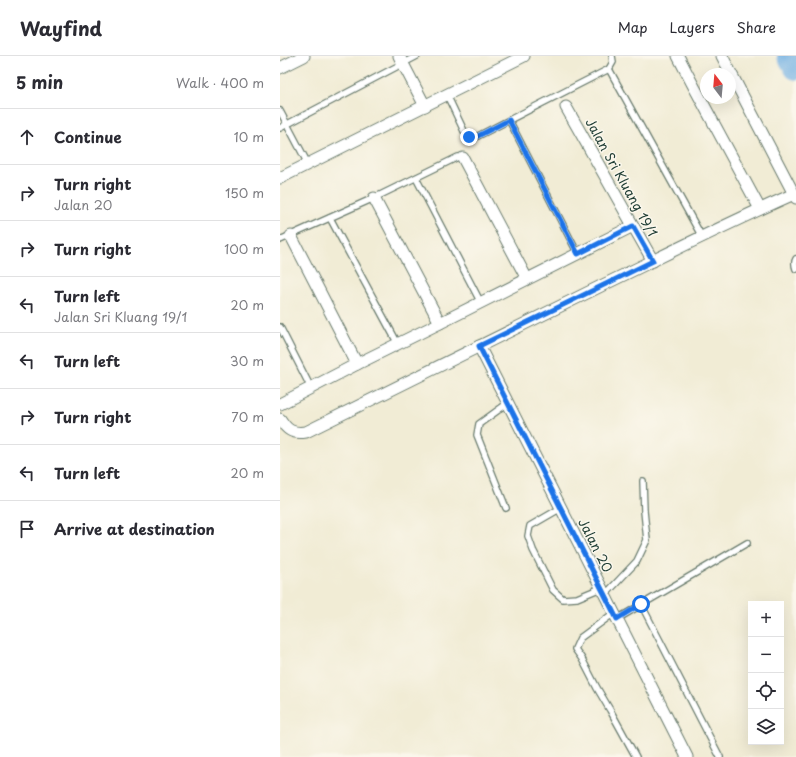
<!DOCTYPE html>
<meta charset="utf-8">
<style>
:root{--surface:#fff;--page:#f7f7f7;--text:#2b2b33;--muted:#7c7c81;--line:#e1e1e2}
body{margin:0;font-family:"Playpen Sans",sans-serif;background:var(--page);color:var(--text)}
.controls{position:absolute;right:12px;bottom:12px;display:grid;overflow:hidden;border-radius:0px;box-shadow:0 4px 16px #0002}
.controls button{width:36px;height:36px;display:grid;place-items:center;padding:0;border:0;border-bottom:1px solid var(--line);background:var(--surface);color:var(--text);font:20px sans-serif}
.compass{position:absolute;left:420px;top:12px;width:36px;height:36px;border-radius:50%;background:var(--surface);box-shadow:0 4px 16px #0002;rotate:344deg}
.stop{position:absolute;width:12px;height:12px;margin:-9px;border:3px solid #1a73e8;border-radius:50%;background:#fff}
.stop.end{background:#1a73e8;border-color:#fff;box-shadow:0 1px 4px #0008}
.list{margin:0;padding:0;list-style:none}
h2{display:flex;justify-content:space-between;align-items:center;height:52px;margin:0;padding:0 16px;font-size:17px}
h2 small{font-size:13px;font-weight:400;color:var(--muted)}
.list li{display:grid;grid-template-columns:26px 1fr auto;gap:12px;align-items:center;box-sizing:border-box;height:56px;padding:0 16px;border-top:1px solid var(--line)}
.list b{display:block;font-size:15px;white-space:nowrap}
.list p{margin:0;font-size:13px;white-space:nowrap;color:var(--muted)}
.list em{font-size:13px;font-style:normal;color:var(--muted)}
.icon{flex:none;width:22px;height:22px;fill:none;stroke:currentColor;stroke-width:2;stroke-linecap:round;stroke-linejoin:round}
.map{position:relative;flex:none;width:516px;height:701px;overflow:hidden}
header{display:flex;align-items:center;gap:24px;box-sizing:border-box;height:56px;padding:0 20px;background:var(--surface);border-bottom:1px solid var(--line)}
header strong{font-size:19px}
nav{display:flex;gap:22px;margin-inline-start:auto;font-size:14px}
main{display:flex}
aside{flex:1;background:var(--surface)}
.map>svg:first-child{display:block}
</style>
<header>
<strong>Wayfind</strong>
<nav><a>Map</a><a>Layers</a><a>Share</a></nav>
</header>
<main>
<aside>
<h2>5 min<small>Walk · 400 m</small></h2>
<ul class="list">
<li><svg class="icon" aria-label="ahead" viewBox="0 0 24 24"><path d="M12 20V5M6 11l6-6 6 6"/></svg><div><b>Continue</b></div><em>10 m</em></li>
<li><svg class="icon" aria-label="right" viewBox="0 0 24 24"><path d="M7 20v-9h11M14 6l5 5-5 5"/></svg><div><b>Turn right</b><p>Jalan 20</p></div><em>150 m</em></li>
<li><svg class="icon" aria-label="right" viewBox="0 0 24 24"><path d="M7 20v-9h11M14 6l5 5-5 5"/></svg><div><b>Turn right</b></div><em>100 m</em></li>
<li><svg class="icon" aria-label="left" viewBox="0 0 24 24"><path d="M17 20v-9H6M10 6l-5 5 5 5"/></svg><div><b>Turn left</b><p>Jalan Sri Kluang 19/1</p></div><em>20 m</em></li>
<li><svg class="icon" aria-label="left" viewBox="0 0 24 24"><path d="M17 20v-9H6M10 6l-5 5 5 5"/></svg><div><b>Turn left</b></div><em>30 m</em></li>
<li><svg class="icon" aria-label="right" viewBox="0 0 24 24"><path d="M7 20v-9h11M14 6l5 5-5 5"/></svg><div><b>Turn right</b></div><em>70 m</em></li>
<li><svg class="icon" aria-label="left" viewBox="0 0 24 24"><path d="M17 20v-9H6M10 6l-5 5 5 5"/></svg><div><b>Turn left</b></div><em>20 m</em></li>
<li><svg class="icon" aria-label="arrive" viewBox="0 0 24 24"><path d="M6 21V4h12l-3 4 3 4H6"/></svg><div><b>Arrive at destination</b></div></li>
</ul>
</aside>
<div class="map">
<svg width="516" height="701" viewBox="0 0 516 701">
<rect width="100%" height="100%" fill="#fbf7ec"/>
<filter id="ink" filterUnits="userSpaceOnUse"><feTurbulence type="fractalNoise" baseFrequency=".025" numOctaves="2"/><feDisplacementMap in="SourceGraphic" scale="8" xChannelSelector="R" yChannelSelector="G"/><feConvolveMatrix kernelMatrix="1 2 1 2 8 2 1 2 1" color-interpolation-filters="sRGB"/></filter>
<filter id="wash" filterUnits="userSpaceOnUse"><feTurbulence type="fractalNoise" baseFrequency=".012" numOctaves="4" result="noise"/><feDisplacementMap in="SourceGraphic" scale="16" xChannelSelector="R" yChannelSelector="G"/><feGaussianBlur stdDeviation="0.9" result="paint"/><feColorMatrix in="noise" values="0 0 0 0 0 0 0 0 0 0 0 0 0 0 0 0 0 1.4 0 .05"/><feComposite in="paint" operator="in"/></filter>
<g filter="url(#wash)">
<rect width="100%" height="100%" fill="#f1ecd5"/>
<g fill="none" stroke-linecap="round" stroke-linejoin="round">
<polyline stroke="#6eaee2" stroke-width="24" points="509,0 516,12"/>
</g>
</g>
<g filter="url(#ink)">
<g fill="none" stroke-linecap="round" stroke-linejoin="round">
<defs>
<g id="service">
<polyline points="329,13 422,181"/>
<polyline points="167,39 184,75 189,81 196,81 329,13 333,6 332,0"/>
<polyline points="0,55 28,108"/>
<polyline points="229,64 298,198"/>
<polyline points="0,72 137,0"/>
<polyline points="136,122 201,247"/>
<polyline points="50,162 118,288"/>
<polyline points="0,184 94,142 178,101 183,102"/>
<path d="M516,203C514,206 515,210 516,213"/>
<polyline points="0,271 31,332"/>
<polyline points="226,452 197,379 199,368 228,347"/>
<polyline points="281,452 250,470 248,480 253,494 273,534 283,543 297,542 321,532"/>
<polyline points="325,539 357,505 367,484 364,455 363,425"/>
<polyline points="361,548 440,701"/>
<polyline points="334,557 300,582 295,593 302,603 317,632 330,654 356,701"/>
<polyline points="337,563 467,487"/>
</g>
<g id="minor">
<polyline points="119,0 145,50"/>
<polyline points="398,0 412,27 480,153"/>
<polyline points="442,0 516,142"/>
<polyline points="0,12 24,0"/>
<polyline points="286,51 373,205"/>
<polyline points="183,102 247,223"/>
<polyline points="0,122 244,0"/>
<polyline points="94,142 160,267"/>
<polyline points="11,180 77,308"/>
<polyline points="199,290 407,701"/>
<polyline points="0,348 77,308 160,267 353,170"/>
<path d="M0,363C7,374 12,378 26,376C125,327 224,278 323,229C387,198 450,166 514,138"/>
</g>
</defs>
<use href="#service" stroke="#687a6c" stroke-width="8"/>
<use href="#minor" stroke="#687a6c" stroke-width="13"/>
<use href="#service" stroke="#fff" stroke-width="5.5"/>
<use href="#minor" stroke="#fff" stroke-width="11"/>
</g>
</g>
<g fill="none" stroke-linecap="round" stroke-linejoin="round" filter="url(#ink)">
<polyline stroke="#1a73e8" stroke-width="5" points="189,81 196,81 229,64 298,198 353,170 373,205 199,290 337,563 361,548"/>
</g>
<g text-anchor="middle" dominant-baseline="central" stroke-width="3" stroke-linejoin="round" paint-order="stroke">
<g font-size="13" fill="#1f3d34" stroke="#fbf7ec">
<text transform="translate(342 121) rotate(61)">Jalan Sri Kluang 19/1</text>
<text transform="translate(316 489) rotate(63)">Jalan 20</text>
</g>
</g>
</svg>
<div class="controls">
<button>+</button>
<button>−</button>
<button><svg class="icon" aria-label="locate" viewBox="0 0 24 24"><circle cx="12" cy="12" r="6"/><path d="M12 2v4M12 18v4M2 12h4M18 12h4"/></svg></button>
<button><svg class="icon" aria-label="layers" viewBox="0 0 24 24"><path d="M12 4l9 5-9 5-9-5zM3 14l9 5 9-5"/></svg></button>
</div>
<svg class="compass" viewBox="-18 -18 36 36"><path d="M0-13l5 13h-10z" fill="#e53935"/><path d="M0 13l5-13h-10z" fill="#7c7c81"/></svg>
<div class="stop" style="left:361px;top:548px"></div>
<div class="stop end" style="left:189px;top:81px"></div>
</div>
</main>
